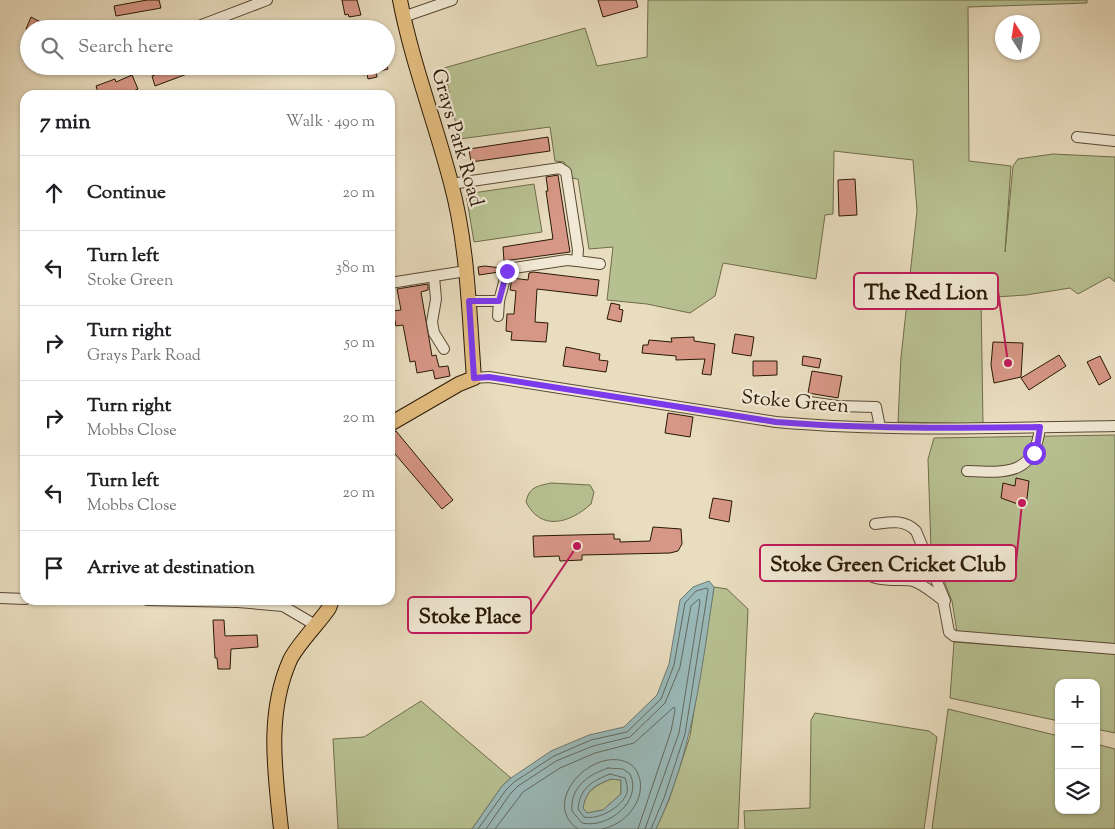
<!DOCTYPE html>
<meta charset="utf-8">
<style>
:root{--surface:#fff;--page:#f6f6f6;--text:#202124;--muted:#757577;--line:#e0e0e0}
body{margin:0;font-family:"Sorts Mill Goudy",serif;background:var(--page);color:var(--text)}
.controls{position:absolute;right:15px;bottom:15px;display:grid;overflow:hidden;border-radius:10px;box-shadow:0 1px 4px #0004}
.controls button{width:45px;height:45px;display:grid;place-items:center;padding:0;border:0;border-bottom:1px solid var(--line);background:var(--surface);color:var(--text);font:25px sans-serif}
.compass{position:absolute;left:995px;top:15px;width:45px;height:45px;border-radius:50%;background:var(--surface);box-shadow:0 1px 4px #0004;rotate:348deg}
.stop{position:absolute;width:15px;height:15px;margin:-11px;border:4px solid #7c3aed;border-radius:50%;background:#fff}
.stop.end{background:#7c3aed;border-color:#fff;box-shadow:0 1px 5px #0008}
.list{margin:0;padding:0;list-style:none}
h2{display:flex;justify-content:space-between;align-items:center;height:65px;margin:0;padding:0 20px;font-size:21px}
h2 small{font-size:16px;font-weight:400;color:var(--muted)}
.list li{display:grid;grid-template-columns:32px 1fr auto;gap:15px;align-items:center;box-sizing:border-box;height:75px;padding:0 20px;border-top:1px solid var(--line)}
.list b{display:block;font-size:19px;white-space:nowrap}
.list p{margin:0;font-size:16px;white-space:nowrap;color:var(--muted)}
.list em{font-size:16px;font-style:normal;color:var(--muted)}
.icon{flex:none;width:28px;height:28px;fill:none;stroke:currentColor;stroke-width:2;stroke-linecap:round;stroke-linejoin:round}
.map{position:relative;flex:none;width:1115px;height:829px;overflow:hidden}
.search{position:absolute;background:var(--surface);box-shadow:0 1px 4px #0004;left:20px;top:20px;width:375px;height:55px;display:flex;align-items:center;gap:12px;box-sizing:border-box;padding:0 18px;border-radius:28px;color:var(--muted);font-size:19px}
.panel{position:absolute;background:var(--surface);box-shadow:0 1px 4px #0004;left:20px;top:90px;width:375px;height:515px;border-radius:15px}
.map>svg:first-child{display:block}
</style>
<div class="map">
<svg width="1115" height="829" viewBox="0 0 1115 829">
<rect width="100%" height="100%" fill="#e9ddbf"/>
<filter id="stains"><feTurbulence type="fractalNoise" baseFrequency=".004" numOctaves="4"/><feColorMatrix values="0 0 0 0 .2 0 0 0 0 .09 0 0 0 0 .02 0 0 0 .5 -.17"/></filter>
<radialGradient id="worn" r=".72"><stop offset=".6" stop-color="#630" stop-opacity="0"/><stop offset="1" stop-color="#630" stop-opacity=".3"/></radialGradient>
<g fill="#b7c091" stroke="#706c4a">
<polygon points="648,0 1087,0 1087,3 968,7 969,161 1011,166 1005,252 1013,166 1018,159 1053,154 1115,157 1115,282 1109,277 1078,294 1070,288 1026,295 981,298 983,424 898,422 901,357 917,211 913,160 834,151 833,214 825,215 816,279 723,263 715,296 690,313 647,304 607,300 613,247 589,249 578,179 572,178 564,162 555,161 550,127 459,139 444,68 585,28 597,66 647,57"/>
<polygon points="534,184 542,232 474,242 466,194"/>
<polygon points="1115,435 1115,644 957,632 952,601 931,548 928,459 934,438"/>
<path d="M551,483L590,485L594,492L591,504C570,523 541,532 526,502C529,487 537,486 551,483Z"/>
<polygon points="714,587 727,589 748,609 738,829 656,829 669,800 690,736"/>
<polygon points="954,642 1115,654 1115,733 1096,729 1096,683 1059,683 1059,721 950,698"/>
<polygon points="421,701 511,778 502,786 472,829 338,829 333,739 364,737"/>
<polygon points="948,709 1059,736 1059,810 1096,810 1096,744 1115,749 1115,829 932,829"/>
<polygon points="815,713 929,731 937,737 924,829 745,829 744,811 810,808 811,720"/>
<path d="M611,779L621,780V794L603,810L587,813L583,808C586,790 595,786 611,779Z"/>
</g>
<path fill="#9ababa" stroke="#6d7971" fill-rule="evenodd" d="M709,581L714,587C702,669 692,754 656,829H472L502,786L511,778L551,751L589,735L624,727L657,695L669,664L680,600L693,587ZM611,779L621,780V794L603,810L587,813L583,808C586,790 595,785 611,779Z"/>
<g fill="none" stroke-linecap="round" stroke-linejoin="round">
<g stroke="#62695f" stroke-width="1">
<path d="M608,768L623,769L630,774C643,801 608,829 582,823L572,811C570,787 588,775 608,768Z"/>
<path d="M610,774L625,778C627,783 629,791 625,797C618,809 598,820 584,817L578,809C580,788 592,781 610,774Z"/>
<polyline points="478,829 506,790 514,782 554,756 591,740 627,732 661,699 674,665 685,603 696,591 707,588 708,590 685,734 664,798 651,829"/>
<polyline points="486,829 510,794 518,786 556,761 593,746 630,737 665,703 680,667 691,606 699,599 700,602 679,733 645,829"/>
<polyline points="495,829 523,792 560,768 595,753 634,743 674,707 675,710 671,731 638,829"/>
<path d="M578,829C538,802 595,743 630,764C636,768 638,773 640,780C644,803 624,825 602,829"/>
</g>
</g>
<g fill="#d79786" stroke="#291804">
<polygon points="147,0 159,0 161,8 116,16 114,6"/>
<polygon points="342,0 357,0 361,15 349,17 348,14 345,15"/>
<polygon points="598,0 636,0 638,7 603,17"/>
<polygon points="31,17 52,28 52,29 26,29"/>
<polygon points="164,66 184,66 187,74 155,86 152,76 155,75 153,71"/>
<polygon points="361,66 387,66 388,69 376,72 377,77 368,79 367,74 363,75"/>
<polygon points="132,75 138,89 124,95 99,95 96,86 115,79 116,82"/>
<polygon points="548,137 550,151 471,162 469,149"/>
<polygon points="558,175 570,252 504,261 503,247 553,239 546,191 548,191 546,177"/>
<polygon points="855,179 857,215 839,216 838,180"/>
<polygon points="485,266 501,268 499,272 479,275 478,267"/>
<polygon points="533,272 599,280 597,296 537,289 535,322 548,323 546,342 511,340 512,332 506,331 507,314 514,314 516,291 510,290 512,278 528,280 529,273"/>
<polygon points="428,284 428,290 421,292 432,356 436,355 439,367 448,366 450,376 435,379 433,370 417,373 415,361 410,362 403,325 396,326 393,311 401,310 397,289"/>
<polygon points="611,303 620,305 619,309 623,310 621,322 607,319"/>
<polygon points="735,334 754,337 751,356 732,353"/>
<polygon points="694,337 694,341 715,344 711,375 702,374 705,359 676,360 676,356 642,353 643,345 648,345 649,340 672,342 671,338"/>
<polygon points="993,342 1023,343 1021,377 994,383 991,365"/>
<polygon points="566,347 600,354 599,360 608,361 606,372 563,366"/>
<polygon points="1059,355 1066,366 1029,390 1021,378"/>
<polygon points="803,356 821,359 819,368 802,365"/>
<polygon points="1100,356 1111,378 1099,385 1087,362"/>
<polygon points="753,361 777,361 777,375 753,376"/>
<polygon points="812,371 842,376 838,398 808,393"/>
<polygon points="668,413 693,417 690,437 665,433"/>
<polygon points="396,431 453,500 442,509 390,448 390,435"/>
<polygon points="1016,478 1029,481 1026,507 1001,498 1003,483 1015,486"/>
<polygon points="713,498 732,501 729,522 709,518"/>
<polygon points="653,527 681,529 682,544 678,551 670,553 582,555 582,560 560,561 559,556 534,557 533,536 614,534 614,539 620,539 620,542 650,541"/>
<polygon points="213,620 224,620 225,636 257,635 258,647 231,649 230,669 218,669 217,658 215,658"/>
</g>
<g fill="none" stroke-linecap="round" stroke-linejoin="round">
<defs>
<g id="minor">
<polyline points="403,17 452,0"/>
<polyline points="59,28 59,29"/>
<polyline points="191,29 267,0"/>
<polyline points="85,68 91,66"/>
<polyline points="1077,137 1115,141"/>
<polyline points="451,184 560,168 566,172 578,250 577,261 567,260 514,268 507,271 499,301 469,301"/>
<polyline points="577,261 600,264"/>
<polyline points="434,277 436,299 432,322 434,333 444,349"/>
<polyline points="390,283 466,271"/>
<polyline points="498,316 499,301"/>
<path d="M474,378L489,377L776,422C889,432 1002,428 1115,426"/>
<polyline points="803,401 837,406 876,407 880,427"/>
<path d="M967,471C1007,473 1035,475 1040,427"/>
<path d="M875,524C891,522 904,519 916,531L945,601"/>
<path d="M930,563C910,571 884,550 869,561C856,586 903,578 913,581C923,584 934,594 943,600L949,632L954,636L1115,649"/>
<polyline points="0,598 25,599"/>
<polyline points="147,600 238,602 283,606 317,626"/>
</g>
<g id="major">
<path d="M390,424L459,384L474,378C469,313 468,246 451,183C435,121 412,63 400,0"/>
<path d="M281,829C275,772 266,714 290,660C297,645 319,623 329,608L332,600"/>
</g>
</defs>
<use href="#minor" stroke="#594933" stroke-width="12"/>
<use href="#major" stroke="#291804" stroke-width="16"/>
<use href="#minor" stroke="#f1e9d5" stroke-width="10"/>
<use href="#major" stroke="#e4be80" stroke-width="14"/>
</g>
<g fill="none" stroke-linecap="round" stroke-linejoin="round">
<path stroke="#7c3aed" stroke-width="6" d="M507,271L499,301H469L474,378L489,377L776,422C864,429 952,428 1040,427L1037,448L1034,453"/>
</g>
<g text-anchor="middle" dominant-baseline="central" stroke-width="4.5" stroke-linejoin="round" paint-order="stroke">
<g font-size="20" fill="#291804" stroke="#f1e9d5">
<text transform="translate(456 138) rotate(74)">Grays Park Road</text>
<text transform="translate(795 403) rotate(5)">Stoke Green</text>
</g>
</g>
<path fill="none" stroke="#c2185b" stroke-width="2" d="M1008 363L998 291M1022 503L1016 563M577 546L531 615"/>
<g fill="#c2185b" stroke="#f1e9d5" stroke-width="2">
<circle cx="1008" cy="363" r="5"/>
<circle cx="1022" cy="503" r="5"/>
<circle cx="577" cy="546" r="5"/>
</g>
<g fill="#f1e9d5" stroke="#c2185b" stroke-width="2">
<rect x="854" y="273" width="144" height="36" rx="5"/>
<rect x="760" y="545" width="256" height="36" rx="5"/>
<rect x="408" y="597" width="123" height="36" rx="5"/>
</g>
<g font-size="21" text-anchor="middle" font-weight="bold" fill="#291804">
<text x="926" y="299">The Red Lion</text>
<text x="888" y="571">Stoke Green Cricket Club</text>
<text x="470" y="623">Stoke Place</text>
</g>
<rect width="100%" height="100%" filter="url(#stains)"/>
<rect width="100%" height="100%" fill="url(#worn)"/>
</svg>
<div class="controls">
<button>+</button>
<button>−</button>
<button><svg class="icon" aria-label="layers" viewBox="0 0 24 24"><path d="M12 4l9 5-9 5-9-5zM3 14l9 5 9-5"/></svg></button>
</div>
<svg class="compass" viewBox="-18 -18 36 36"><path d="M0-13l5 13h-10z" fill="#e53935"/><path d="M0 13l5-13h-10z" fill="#757577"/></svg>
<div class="stop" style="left:1034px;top:453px"></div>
<div class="stop end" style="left:507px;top:271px"></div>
<div class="search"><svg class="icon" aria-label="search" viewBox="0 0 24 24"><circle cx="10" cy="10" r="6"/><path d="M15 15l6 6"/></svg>Search here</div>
<section class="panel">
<h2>7 min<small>Walk · 490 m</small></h2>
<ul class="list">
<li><svg class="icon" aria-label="ahead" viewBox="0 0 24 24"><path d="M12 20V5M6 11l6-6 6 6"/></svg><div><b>Continue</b></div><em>20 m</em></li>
<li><svg class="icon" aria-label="left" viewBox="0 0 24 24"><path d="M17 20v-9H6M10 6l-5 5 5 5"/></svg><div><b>Turn left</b><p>Stoke Green</p></div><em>380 m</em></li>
<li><svg class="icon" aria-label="right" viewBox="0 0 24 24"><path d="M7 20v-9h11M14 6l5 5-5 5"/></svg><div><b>Turn right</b><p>Grays Park Road</p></div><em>50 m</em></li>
<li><svg class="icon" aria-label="right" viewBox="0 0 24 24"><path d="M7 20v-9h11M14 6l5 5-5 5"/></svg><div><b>Turn right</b><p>Mobbs Close</p></div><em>20 m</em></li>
<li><svg class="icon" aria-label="left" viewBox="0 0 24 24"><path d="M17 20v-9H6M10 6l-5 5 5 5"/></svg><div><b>Turn left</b><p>Mobbs Close</p></div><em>20 m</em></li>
<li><svg class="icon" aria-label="arrive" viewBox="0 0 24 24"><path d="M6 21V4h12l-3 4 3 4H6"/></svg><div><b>Arrive at destination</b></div></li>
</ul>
</section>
</div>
